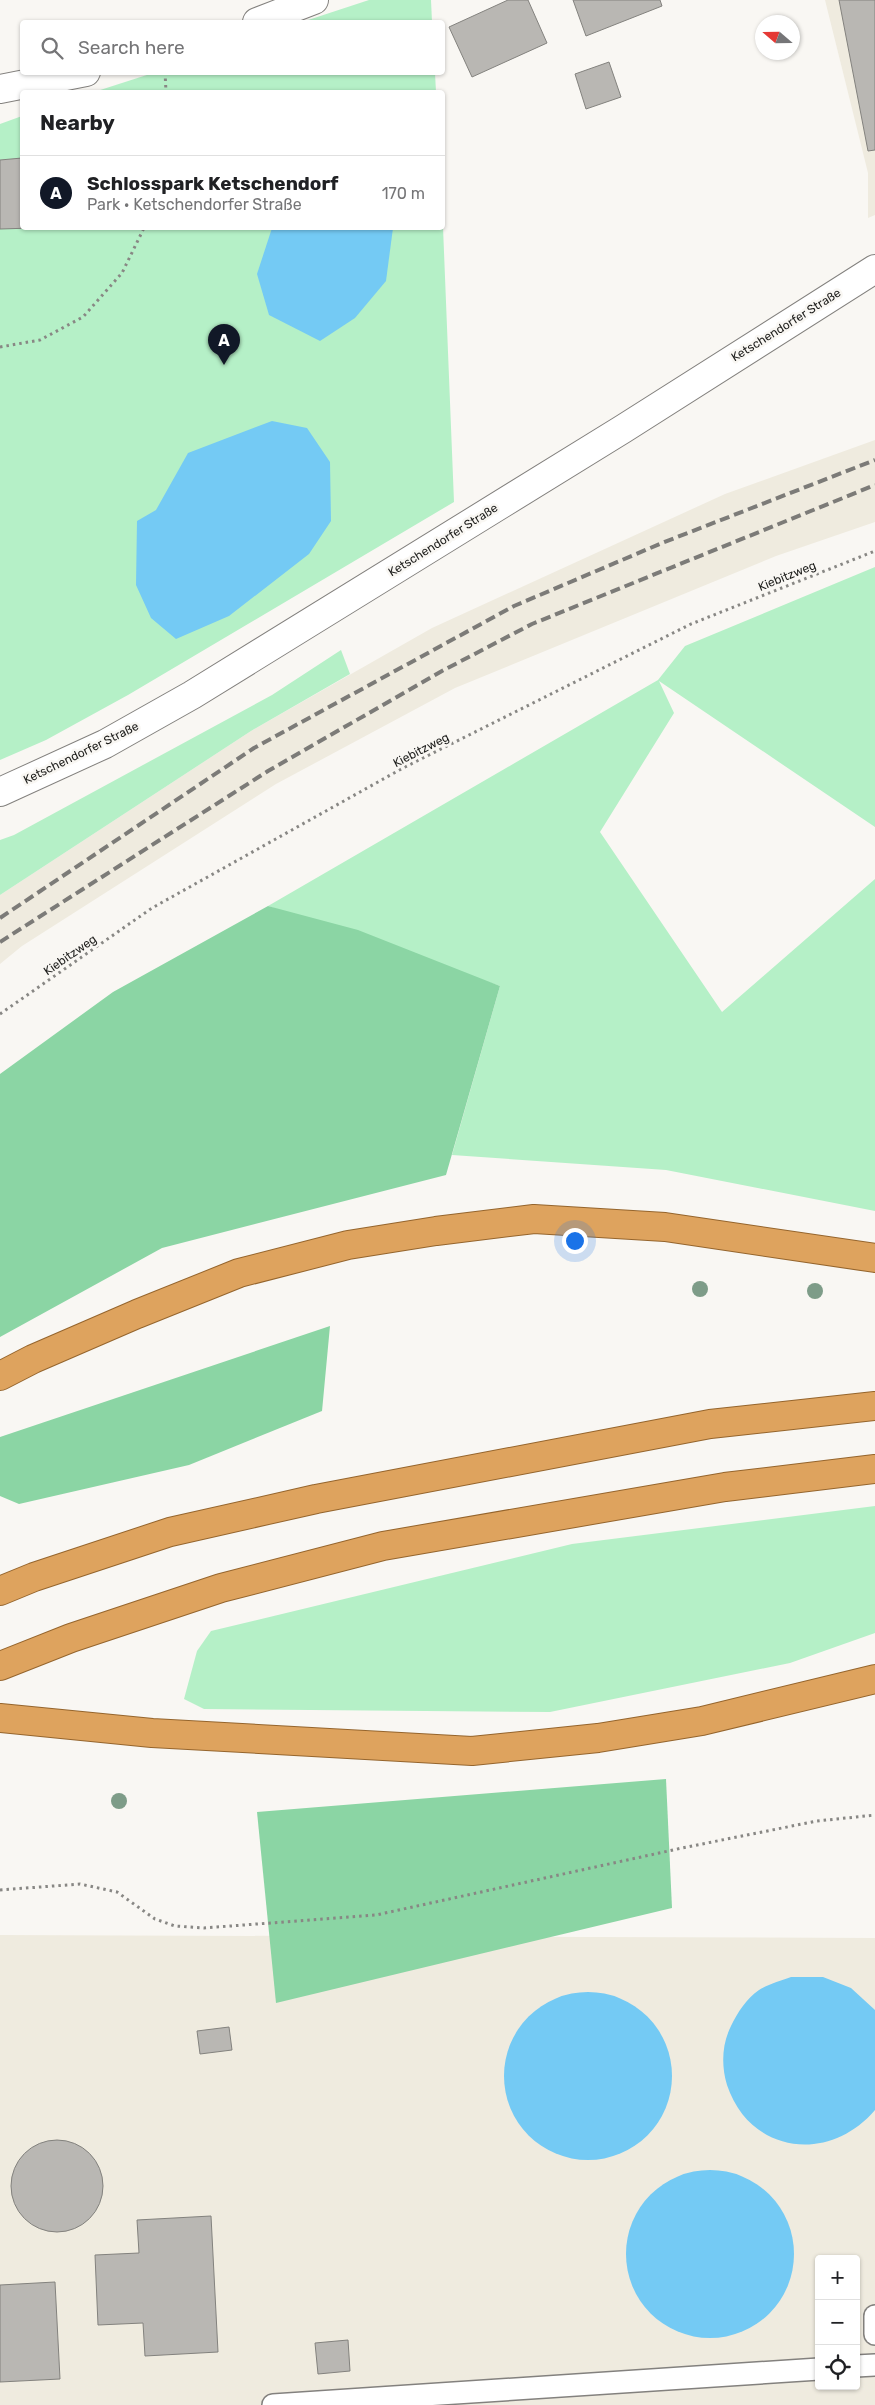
<!DOCTYPE html>
<meta charset="utf-8">
<style>
:root{--surface:#fff;--page:#f6f6f6;--text:#202124;--muted:#757577;--line:#e0e0e0;--accent:#111827}
body{margin:0;font-family:Rubik,sans-serif;background:var(--page);color:var(--text)}
.controls{position:absolute;right:15px;bottom:15px;display:grid;overflow:hidden;border-radius:5px;box-shadow:0 1px 4px #0004}
.controls button{width:45px;height:45px;display:grid;place-items:center;padding:0;border:0;border-bottom:1px solid var(--line);background:var(--surface);color:var(--text);font:25px sans-serif}
.compass{position:absolute;left:755px;top:15px;width:45px;height:45px;border-radius:50%;background:var(--surface);box-shadow:0 1px 4px #0004;rotate:290deg}
.you{position:absolute;left:574px;top:1240px;width:18px;height:18px;margin:-12px;border:4px solid #fff;border-radius:50%;background:#1a73e8;box-shadow:0 0 0 8px #1a73e833}
.badge{display:grid;place-items:center;width:32px;height:32px;border-radius:50%;background:var(--accent);color:#fff;font-size:16px;font-weight:700}
.pin{position:absolute;translate:-50% -41px;filter:drop-shadow(0 1px 2px #0008)}
.pin::after{content:'';position:absolute;top:26px;width:18px;height:15px;background:inherit;clip-path:polygon(0 0,100% 0,50% 100%)}
.list{margin:0;padding:0;list-style:none}
h2{display:flex;justify-content:space-between;align-items:center;height:65px;margin:0;padding:0 20px;font-size:21px}
h2 small{font-size:16px;font-weight:400;color:var(--muted)}
.list li{display:grid;grid-template-columns:32px 1fr auto;gap:15px;align-items:center;box-sizing:border-box;height:75px;padding:0 20px;border-top:1px solid var(--line)}
.list b{display:block;font-size:19px;white-space:nowrap}
.list p{margin:0;font-size:16px;white-space:nowrap;color:var(--muted)}
.list em{font-size:16px;font-style:normal;color:var(--muted)}
.icon{flex:none;width:28px;height:28px;fill:none;stroke:currentColor;stroke-width:2;stroke-linecap:round;stroke-linejoin:round}
.map{position:relative;flex:none;width:875px;height:2405px;overflow:hidden}
.search{position:absolute;background:var(--surface);box-shadow:0 1px 4px #0004;left:20px;top:20px;width:425px;height:55px;display:flex;align-items:center;gap:12px;box-sizing:border-box;padding:0 18px;border-radius:5px;color:var(--muted);font-size:19px}
.panel{position:absolute;background:var(--surface);box-shadow:0 1px 4px #0004;left:20px;top:90px;width:425px;height:140px;border-radius:5px}
.map>svg:first-child{display:block}
</style>
<div class="map">
<svg width="875" height="2405" viewBox="0 0 875 2405">
<rect width="100%" height="100%" fill="#f9f7f3"/>
<g fill="#efebdf" fill-rule="evenodd">
<polygon points="825,0 875,0 875,215 868,218 868,173"/>
<polygon points="875,440 875,522 776,556 455,688 276,784 22,946 0,964 0,895 251,731 432,628 725,494"/>
<path d="M0,1935L875,1938V2405H0ZM819,2259H856V2386H819Z"/>
</g>
<g fill="#b5f0c7">
<polygon points="369,0 431,0 432,22 302,22"/>
<polygon points="153,73 435,73 436,92 94,92"/>
<polygon points="22,116 22,228 443,227 454,502 128,695 46,740 0,760 0,124"/>
<polygon points="875,567 875,827 659,681 674,713 600,832 722,1012 875,879 875,1211 666,1170 452,1155 500,986 268,906 658,680 685,646"/>
<polygon points="341,650 350,674 251,731 0,895 0,840 14,835 272,695"/>
<polygon points="875,1506 875,1633 790,1663 550,1712 204,1709 184,1699 197,1651 211,1631 572,1544"/>
</g>
<g fill="#8bd5a4">
<polygon points="268,906 358,930 500,986 446,1175 162,1248 0,1337 0,1074 113,992"/>
<polygon points="330,1326 322,1411 189,1465 19,1504 0,1496 0,1437"/>
<polygon points="666,1779 672,1908 276,2003 257,1812"/>
</g>
<g fill="#74caf4">
<polygon points="272,228 393,228 386,281 355,318 320,341 269,315 257,274"/>
<polygon points="272,421 307,428 330,462 331,521 309,554 229,616 176,639 151,618 136,585 137,521 156,510 188,453"/>
<path d="M791,1977H823L851,1988L875,2010V2110C829,2164 750,2154 727,2085C721,2065 722,2044 731,2026C738,2012 746,1999 759,1990C768,1984 781,1981 791,1977Z"/>
<circle cx="588" cy="2076" r="84"/>
<circle cx="710" cy="2254" r="84"/>
</g>
<g fill="#b9b7b3" stroke="#83827e">
<polygon points="508,0 528,0 547,43 472,77 449,27"/>
<polygon points="573,0 660,0 662,6 586,36"/>
<polygon points="839,0 875,0 875,150 868,151"/>
<polygon points="609,62 621,97 586,109 575,74"/>
<polygon points="22,158 22,228 32,228 0,229 0,160"/>
<polygon points="229,2027 232,2050 200,2054 197,2031"/>
<circle cx="57" cy="2186" r="46"/>
<polygon points="211,2216 218,2352 145,2356 143,2323 98,2325 95,2255 139,2253 137,2220"/>
<polygon points="55,2282 60,2379 0,2382 0,2285"/>
<polygon points="348,2340 350,2371 318,2374 315,2343"/>
</g>
<g fill="none" stroke-linecap="round" stroke-linejoin="round">
<defs>
<g id="service">
<polyline points="875,2316 875,2334"/>
<polyline points="856,2366 875,2365"/>
<polyline points="273,2405 819,2369"/>
</g>
<g id="minor">
<polyline points="257,22 314,0"/>
<polyline points="0,89 86,72"/>
</g>
<polyline id="tertiary" points="0,792 105,744 192,695 623,429 875,269"/>
<g id="trunk">
<polyline points="0,1376 33,1359 137,1314 239,1273 348,1245 436,1231 534,1219 665,1227 875,1258"/>
<polyline points="0,1591 34,1577 170,1532 316,1499 710,1424 875,1406"/>
<polyline points="0,1666 71,1638 221,1588 383,1546 725,1487 875,1469"/>
<polyline points="0,1718 152,1733 472,1751 598,1738 702,1721 875,1679"/>
</g>
</defs>
<use href="#service" stroke="#83817e" stroke-width="24"/>
<use href="#minor" stroke="#83817e" stroke-width="30"/>
<use href="#tertiary" stroke="#83817e" stroke-width="30"/>
<use href="#trunk" stroke="#95652d" stroke-width="30"/>
<g stroke="#888784" stroke-width="3" stroke-dasharray="2.5 4" stroke-linecap="butt">
<polyline points="165,72 166,92"/>
<polyline points="0,347 40,340 83,317 122,273 144,228"/>
<polyline points="0,1014 152,908 403,768 691,624 875,551"/>
<polyline points="0,1890 80,1884 117,1892 155,1919 175,1926 204,1928 376,1915 682,1848 817,1821 875,1815"/>
</g>
<use href="#service" stroke="#fff" stroke-width="21"/>
<use href="#minor" stroke="#fff" stroke-width="28"/>
<use href="#tertiary" stroke="#fff" stroke-width="28"/>
<use href="#trunk" stroke="#dea35e" stroke-width="28"/>
<g stroke="#7c7b78" stroke-width="4" stroke-dasharray="10 5" stroke-linecap="butt">
<polyline points="0,918 254,748 514,606 662,543 875,460"/>
<polyline points="0,942 268,771 442,671 532,624 875,485"/>
</g>
</g>
<g fill="#7e9c88">
<circle cx="700" cy="1289" r="8"/>
<circle cx="815" cy="1291" r="8"/>
<circle cx="119" cy="1801" r="8"/>
</g>
<g text-anchor="middle" dominant-baseline="central" stroke-width="5" stroke-linejoin="round" paint-order="stroke">
<g font-size="12" fill="#1d1d1b" stroke="#f9f7f3">
<text transform="translate(786 325) rotate(-32)">Ketschendorfer Straße</text>
<text transform="translate(443 540) rotate(-32)">Ketschendorfer Straße</text>
<text transform="translate(787 576) rotate(-22)">Kiebitzweg</text>
<text transform="translate(421 750) rotate(-27)">Kiebitzweg</text>
<text transform="translate(81 753) rotate(-26)">Ketschendorfer Straße</text>
<text transform="translate(70 955) rotate(-35)">Kiebitzweg</text>
</g>
</g>
</svg>
<div class="controls">
<button>+</button>
<button>−</button>
<button><svg class="icon" aria-label="locate" viewBox="0 0 24 24"><circle cx="12" cy="12" r="6"/><path d="M12 2v4M12 18v4M2 12h4M18 12h4"/></svg></button>
</div>
<svg class="compass" viewBox="-18 -18 36 36"><path d="M0-13l5 13h-10z" fill="#e53935"/><path d="M0 13l5-13h-10z" fill="#757577"/></svg>
<div class="you"></div>
<div class="pin badge" style="left:224px;top:365px">A</div>
<div class="search"><svg class="icon" aria-label="search" viewBox="0 0 24 24"><circle cx="10" cy="10" r="6"/><path d="M15 15l6 6"/></svg>Search here</div>
<section class="panel">
<h2>Nearby<small></small></h2>
<ul class="list">
<li><span class="badge">A</span><div><b>Schlosspark Ketschendorf</b><p>Park · Ketschendorfer Straße</p></div><em>170 m</em></li>
</ul>
</section>
</div>
